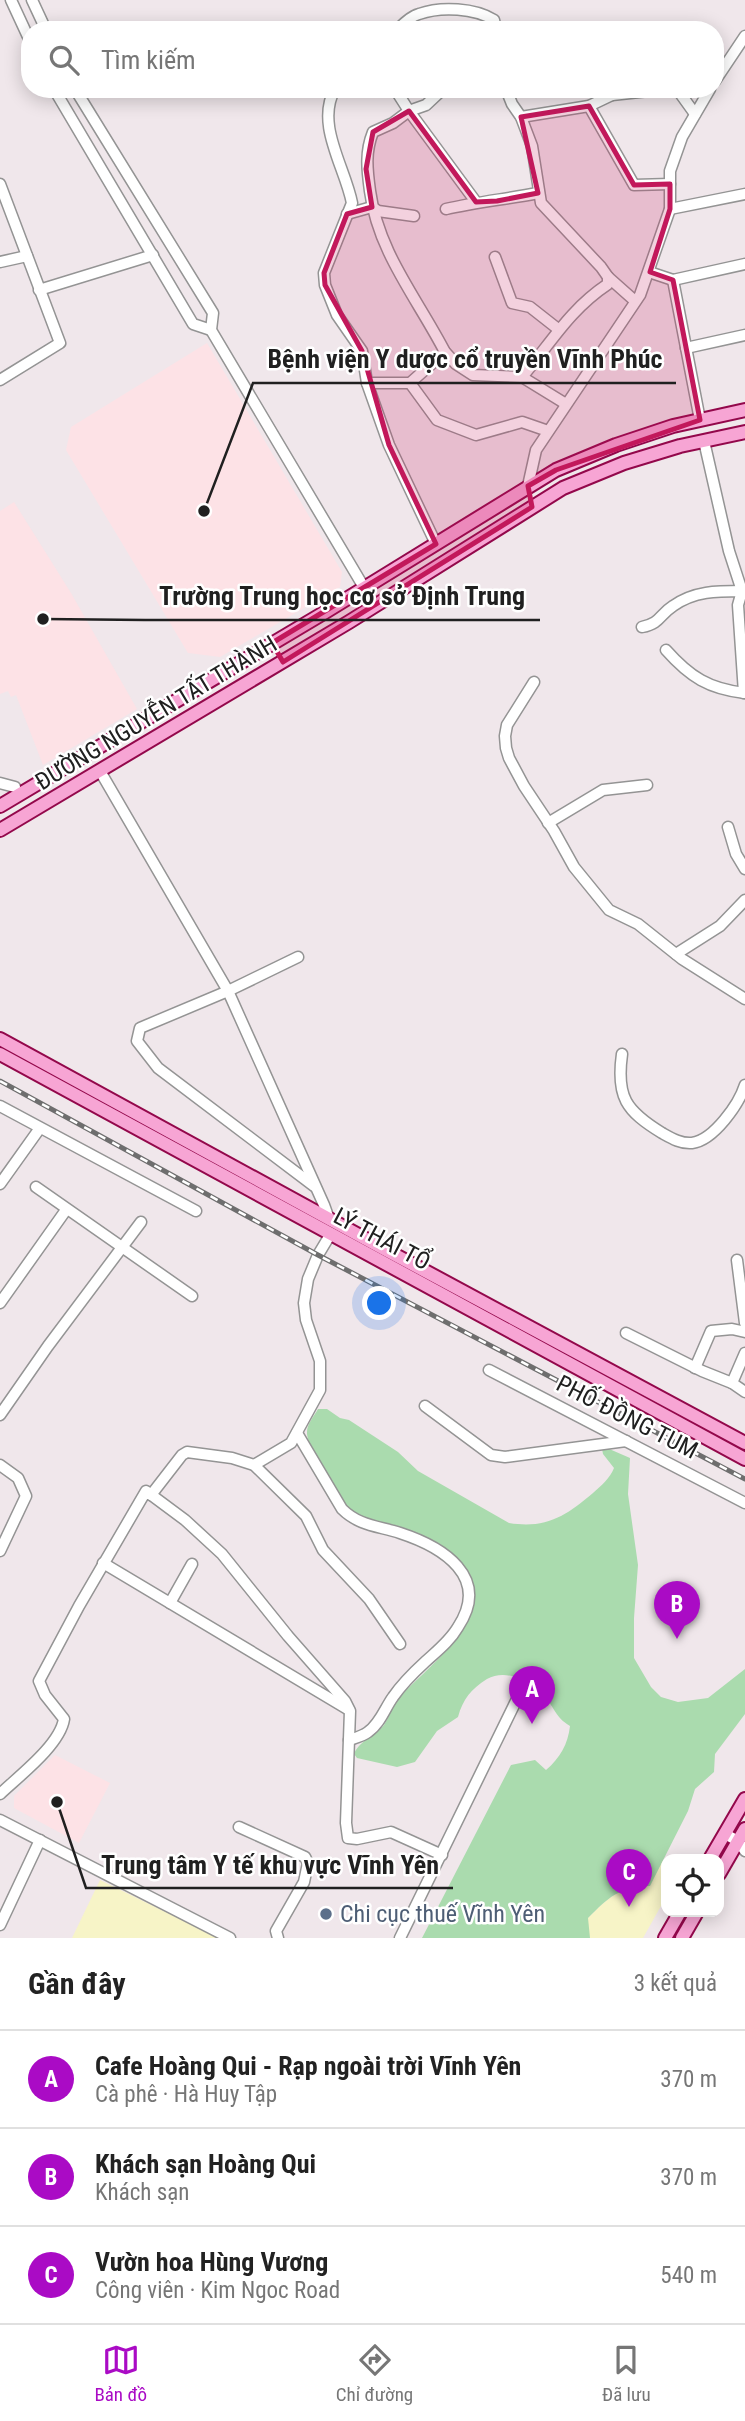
<!DOCTYPE html>
<html lang="vi">
<meta charset="utf-8">
<style>
:root{--surface:#fff;--page:#f2f2f2;--text:#222;--muted:#767676;--line:#e0e0e0;--accent:#aa0bc5}
body{margin:0;font-family:"Roboto Condensed",sans-serif;background:var(--page);color:var(--text)}
.controls{position:absolute;right:21px;bottom:21px;display:grid;overflow:hidden;border-radius:14px;box-shadow:0 4px 18px #0003}
.controls button{width:63px;height:63px;display:grid;place-items:center;padding:0;border:0;border-bottom:2px solid var(--line);background:var(--surface);color:var(--text);font:35px sans-serif}
.you{position:absolute;left:380px;top:1304px;width:24px;height:24px;margin:-18px;border:5px solid #fff;border-radius:50%;background:#1a73e8;box-shadow:0 0 0 10px #1a73e833}
.badge{display:grid;place-items:center;width:46px;height:46px;border-radius:50%;background:var(--accent);color:#fff;font-size:23px;font-weight:700}
.pin{position:absolute;translate:-50% -58px;filter:drop-shadow(0 2px 4px #0008)}
.pin::after{content:'';position:absolute;top:37px;width:24px;height:21px;background:inherit;clip-path:polygon(0 0,100% 0,50% 100%)}
.list{margin:0;padding:0;list-style:none}
h2{display:flex;justify-content:space-between;align-items:center;height:91px;margin:0;padding:0 28px;font-size:30px}
h2 small{font-size:23px;font-weight:400;color:var(--muted)}
.list li{display:grid;grid-template-columns:46px 1fr auto;gap:21px;align-items:center;box-sizing:border-box;height:98px;padding:0 28px;border-top:2px solid var(--line)}
.list b{display:block;font-size:26px;white-space:nowrap}
.list p{margin:0;font-size:23px;white-space:nowrap;color:var(--muted)}
.list em{font-size:23px;font-style:normal;color:var(--muted)}
.icon{flex:none;width:38px;height:38px;fill:none;stroke:currentColor;stroke-width:2;stroke-linecap:round;stroke-linejoin:round}
.map{position:relative;flex:none;width:745px;height:1938px;overflow:hidden}
.search{position:absolute;background:var(--surface);box-shadow:0 4px 18px #0003;left:21px;right:21px;top:21px;height:77px;display:flex;align-items:center;gap:18px;box-sizing:border-box;padding:0 24px;border-radius:28px;color:var(--muted);font-size:26px}
.sheet{height:385px;background:var(--surface)}
nav{display:flex;justify-content:space-around;align-items:center;box-sizing:border-box;height:98px;border-top:2px solid var(--line);background:var(--surface);font-size:19px;color:var(--muted)}
nav a{display:grid;justify-items:center;gap:4px}
nav .on{color:var(--accent)}
.map>svg:first-child{display:block}
</style>
<div class="map">
<svg width="745" height="1938" viewBox="0 0 745 1938">
<rect width="100%" height="100%" fill="#f0e7eb"/>
<g fill="#fde2e6">
<polygon points="207,343 342,572 340,587 220,657 188,653 66,450 71,427"/>
<polygon points="14,502 71,593 137,709 43,765 16,695 11,697 8,691 0,694 0,511"/>
<polygon points="55,1755 110,1783 79,1843 14,1808 14,1796"/>
</g>
<g fill="#f7f4c7">
<path d="M662,1861L666,1864V1897L643,1938H586L588,1918C609,1897 619,1887 650,1886Z"/>
<polygon points="100,1880 219,1938 72,1938"/>
</g>
<path fill="#aadbae" d="M318,1409H327L340,1418L349,1420L398,1452L418,1471L509,1523C546,1529 566,1516 593,1493C601,1486 610,1478 614,1468L603,1454L602,1449L607,1448L630,1458L628,1494L638,1565L634,1618V1658L651,1687L661,1697L678,1702L708,1698L745,1669V1714L715,1754L714,1772L695,1789L688,1811L650,1886C619,1887 609,1897 588,1918L590,1938H422L511,1765L535,1760L546,1770C560,1758 568,1744 570,1726C555,1717 555,1708 545,1697C531,1681 506,1668 487,1679C471,1689 463,1699 458,1717L437,1731L415,1762L397,1767L357,1758L354,1754C359,1741 375,1736 384,1725C390,1716 392,1705 400,1697C421,1673 477,1632 473,1596C472,1591 469,1585 467,1581C453,1541 420,1536 383,1525C375,1523 365,1522 357,1518C344,1511 306,1448 307,1432C307,1424 314,1416 318,1409Z"/>
<g fill="none" stroke-linecap="round" stroke-linejoin="round">
<defs>
<g id="minor">
<polyline points="11,0 30,41"/>
<polyline points="32,0 46,30"/>
<path d="M397,30C403,24 411,16 419,14C441,6 475,8 494,20L496,30"/>
<polyline points="715,81 745,36"/>
<polyline points="54,89 193,324 211,330"/>
<polyline points="75,89 213,313 211,330 375,606"/>
<path d="M335,89C315,124 345,167 352,203L324,273L325,285L337,315L362,351L367,383H410L445,352"/>
<polyline points="395,89 409,111 476,202"/>
<path d="M443,89L426,105L409,111L393,123L373,132C365,152 367,169 370,191C378,252 417,298 445,352L456,364L473,375L522,377L566,404"/>
<path d="M506,89L512,104L521,117L532,146L541,203L601,267L608,277V284C569,310 551,343 522,377"/>
<polyline points="607,89 612,95 667,89"/>
<polyline points="677,89 695,114"/>
<polyline points="589,106 634,185 670,184"/>
<polyline points="521,117 589,106 612,95"/>
<polyline points="0,184 60,343 0,380"/>
<path d="M446,209C477,202 507,199 538,193"/>
<polyline points="670,209 745,194"/>
<polyline points="347,214 372,207 378,211 414,216"/>
<polyline points="495,257 512,303 530,307 558,329"/>
<polyline points="0,262 27,256"/>
<polyline points="649,272 673,280 745,264"/>
<polyline points="608,277 635,301"/>
<polyline points="673,280 700,420"/>
<polyline points="39,290 153,255"/>
<polyline points="686,348 745,335"/>
<polyline points="367,383 389,445 436,544"/>
<polyline points="410,383 437,420 476,435 522,422 548,431"/>
<polyline points="704,441 729,551 742,591 745,593"/>
<polyline points="528,486 536,450 640,295 670,209 670,171 682,137 710,89"/>
<path d="M642,627C661,623 659,615 673,606C694,591 717,591 742,591L738,605L744,693"/>
<path d="M666,650C690,677 709,689 745,693"/>
<polyline points="534,682 507,725 505,736 506,748 509,758 524,786 554,831 574,867 609,910 638,924 682,959 745,999"/>
<polyline points="100,771 228,991 324,1205 329,1219"/>
<polyline points="0,783 15,787"/>
<polyline points="548,823 603,790 647,785"/>
<polyline points="728,827 736,854 745,869"/>
<polyline points="676,954 720,926 745,900"/>
<polyline points="298,957 228,991 140,1028 137,1041 158,1068 314,1186"/>
<path d="M622,1054C616,1097 626,1111 662,1133C671,1138 681,1144 692,1143C714,1140 739,1104 745,1085"/>
<polyline points="0,1106 196,1211"/>
<polyline points="0,1184 40,1128"/>
<polyline points="36,1187 192,1296"/>
<polyline points="737,1260 745,1323"/>
<polyline points="0,1303 66,1210"/>
<polyline points="626,1333 702,1371 732,1383"/>
<polyline points="745,1353 732,1383 745,1392"/>
<polyline points="695,1368 711,1331 732,1329 745,1332"/>
<polyline points="489,1370 745,1503"/>
<polyline points="425,1406 491,1455 505,1457 626,1441"/>
<polyline points="0,1415 48,1346 141,1222"/>
<path d="M297,1433L342,1509C359,1526 379,1526 400,1533C443,1547 491,1577 458,1627C450,1641 437,1651 425,1662C413,1673 402,1684 393,1697C385,1708 380,1724 368,1732C363,1736 355,1738 349,1740"/>
<polyline points="0,1465 18,1478 26,1496 0,1551"/>
<polyline points="254,1465 291,1443 320,1390 320,1361 306,1320 304,1303 308,1279 318,1255 330,1235"/>
<polyline points="151,1495 182,1455 187,1452 232,1458 254,1465 306,1516 323,1550 369,1599 400,1644"/>
<polyline points="103,1563 349,1710"/>
<polyline points="170,1603 192,1564"/>
<path d="M0,1794C19,1776 60,1745 64,1719L45,1695L39,1681L79,1606L146,1491L185,1520L222,1554L288,1636L345,1701L350,1711L346,1823L348,1838L357,1839L391,1832L442,1855"/>
<polyline points="0,1820 230,1938"/>
<polyline points="239,1827 305,1857 308,1863 304,1882 276,1931 278,1938"/>
<polyline points="725,1834 738,1841 745,1851"/>
<polyline points="0,1925 40,1840"/>
<polyline points="400,1938 516,1701"/>
</g>
<g id="major">
<polyline points="0,806 322,614 556,470 616,445 673,426 745,410"/>
<polyline points="0,830 349,622 563,488 624,463 680,446 745,432"/>
<polyline points="0,1039 384,1249 745,1443"/>
<polyline points="0,1054 745,1459"/>
<polyline points="710,1859 745,1799"/>
<polyline points="719,1874 745,1829"/>
<polyline points="665,1938 680,1912"/>
<polyline points="682,1938 697,1912"/>
</g>
</defs>
<use href="#minor" stroke="#949494" stroke-width="13"/>
<use href="#major" stroke="#93084b" stroke-width="16"/>
<use href="#minor" stroke="#fff" stroke-width="10"/>
<use href="#major" stroke="#f7a5d4" stroke-width="12"/>
<defs>
<polyline id="rail" points="0,1081 318,1255 745,1479"/>
</defs>
<use href="#rail" stroke="#6e6e6e" stroke-width="5"/>
<use href="#rail" stroke="#fff" stroke-width="2.5" stroke-dasharray="8" stroke-linecap="butt"/>
</g>
<path fill="#c2185b" fill-opacity="0.2" stroke="#c2185b" stroke-width="5" stroke-linejoin="round" d="M589,106L634,185L670,184V209L650,272L673,280L700,420L556,470L528,486L532,507L283,662L272,643L436,544L389,445L362,351L325,285L324,273L347,214L372,207L366,169L373,132L409,111L476,202L497,201L538,193L521,117Z"/>
<circle fill="#5c6f8a" stroke="#fff" stroke-width="2.5" cx="326" cy="1914" r="7"/>
<g text-anchor="middle" dominant-baseline="central" stroke-width="5" stroke-linejoin="round" paint-order="stroke">
<g font-size="24" fill="#202020" stroke="#fff">
<text transform="translate(156 713) rotate(-31)">ĐƯỜNG NGUYỄN TẤT THÀNH</text>
<text transform="translate(382 1239) rotate(28)">LÝ THÁI TỔ</text>
<text transform="translate(627 1417) rotate(27)">PHỐ ĐỒNG TUM</text>
</g>
<g font-size="24" fill="#4e5e75" stroke="#fff" text-anchor="start">
<text x="340" y="1914">Chi cục thuế Vĩnh Yên</text>
</g>
</g>
<path fill="none" stroke="#202020" stroke-width="2.5" d="M204 511L253 383H676M43 619L145 620H540M57 1802L86 1888H453"/>
<g fill="#202020" stroke="#fff" stroke-width="2.5">
<circle cx="204" cy="511" r="7"/>
<circle cx="43" cy="619" r="7"/>
<circle cx="57" cy="1802" r="7"/>
</g>
<g font-size="26" text-anchor="middle" font-weight="bold" fill="#202020" stroke="#fff" stroke-width="5" stroke-linejoin="round" paint-order="stroke">
<text x="465" y="368">Bệnh viện Y dược cổ truyền Vĩnh Phúc</text>
<text x="342" y="605">Trường Trung học cơ sở Định Trung</text>
<text x="270" y="1874">Trung tâm Y tế khu vực Vĩnh Yên</text>
</g>
</svg>
<div class="controls">
<button><svg class="icon" aria-label="locate" viewBox="0 0 24 24"><circle cx="12" cy="12" r="6"/><path d="M12 2v4M12 18v4M2 12h4M18 12h4"/></svg></button>
</div>
<div class="you"></div>
<div class="pin badge" style="left:532px;top:1724px">A</div>
<div class="pin badge" style="left:677px;top:1639px">B</div>
<div class="pin badge" style="left:629px;top:1907px">C</div>
<div class="search"><svg class="icon" aria-label="search" viewBox="0 0 24 24"><circle cx="10" cy="10" r="6"/><path d="M15 15l6 6"/></svg>Tìm kiếm</div>
</div>
<section class="sheet">
<h2>Gần đây<small>3 kết quả</small></h2>
<ul class="list">
<li><span class="badge">A</span><div><b>Cafe Hoàng Qui - Rạp ngoài trời Vĩnh Yên</b><p>Cà phê · Hà Huy Tập</p></div><em>370 m</em></li>
<li><span class="badge">B</span><div><b>Khách sạn Hoàng Qui</b><p>Khách sạn</p></div><em>370 m</em></li>
<li><span class="badge">C</span><div><b>Vườn hoa Hùng Vương</b><p>Công viên · Kim Ngoc Road</p></div><em>540 m</em></li>
</ul>
</section>
<nav>
<a class="on"><svg class="icon" aria-label="map" viewBox="0 0 24 24"><path d="M3 6l6-2 6 2 6-2v14l-6 2-6-2-6 2zM9 4v14M15 6v14"/></svg>Bản đồ</a>
<a><svg class="icon" aria-label="directions" viewBox="0 0 24 24"><path d="M12 3l9 9-9 9-9-9zM9 14v-3h6M13 9l2 2-2 2"/></svg>Chỉ đường</a>
<a><svg class="icon" aria-label="saved" viewBox="0 0 24 24"><path d="M7 4h10v16l-5-4-5 4z"/></svg>Đã lưu</a>
</nav>
